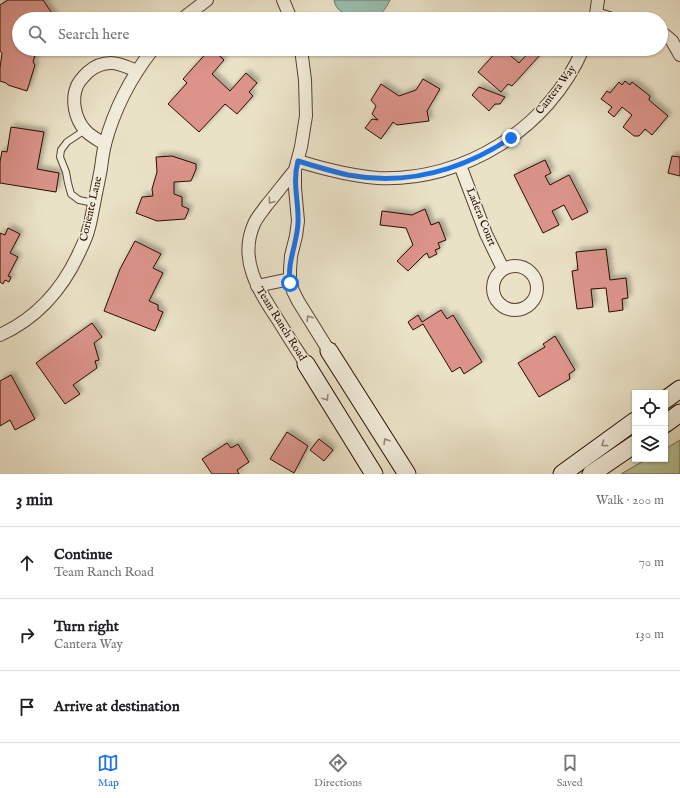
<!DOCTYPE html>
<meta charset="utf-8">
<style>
:root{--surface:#fff;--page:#f2f2f2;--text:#202124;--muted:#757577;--line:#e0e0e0;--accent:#1a73e8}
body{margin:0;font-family:"IM FELL English",serif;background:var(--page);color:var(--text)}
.controls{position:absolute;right:12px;bottom:12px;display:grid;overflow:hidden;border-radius:0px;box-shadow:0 1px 3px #0004}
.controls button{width:36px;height:36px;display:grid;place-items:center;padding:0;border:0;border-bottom:1px solid var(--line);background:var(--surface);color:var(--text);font:20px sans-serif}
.stop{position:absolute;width:12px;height:12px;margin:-9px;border:3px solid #1a73e8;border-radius:50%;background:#fff}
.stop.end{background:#1a73e8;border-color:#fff;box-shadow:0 1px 4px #0008}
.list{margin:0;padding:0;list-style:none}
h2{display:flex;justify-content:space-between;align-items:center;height:52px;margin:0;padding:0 16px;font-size:17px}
h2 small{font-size:13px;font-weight:400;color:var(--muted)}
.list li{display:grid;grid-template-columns:26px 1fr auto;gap:12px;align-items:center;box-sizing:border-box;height:72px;padding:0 16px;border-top:1px solid var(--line)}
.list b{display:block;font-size:15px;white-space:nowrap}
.list p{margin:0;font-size:13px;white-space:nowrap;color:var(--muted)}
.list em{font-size:13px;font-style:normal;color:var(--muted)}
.icon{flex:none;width:22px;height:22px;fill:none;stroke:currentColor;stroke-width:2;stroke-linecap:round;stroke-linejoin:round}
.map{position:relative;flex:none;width:680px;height:474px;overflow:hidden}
.search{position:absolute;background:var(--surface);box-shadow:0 1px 3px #0004;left:12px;right:12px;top:12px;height:44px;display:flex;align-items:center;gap:10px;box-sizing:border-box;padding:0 14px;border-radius:22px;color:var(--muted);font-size:15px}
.sheet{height:268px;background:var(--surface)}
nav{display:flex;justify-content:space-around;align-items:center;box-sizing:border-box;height:56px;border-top:1px solid var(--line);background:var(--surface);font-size:11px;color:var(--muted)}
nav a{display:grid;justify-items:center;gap:2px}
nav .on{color:var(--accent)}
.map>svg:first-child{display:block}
</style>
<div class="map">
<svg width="680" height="474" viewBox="0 0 680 474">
<defs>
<filter id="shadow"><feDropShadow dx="3.5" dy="-3.5" stdDeviation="2" flood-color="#0004"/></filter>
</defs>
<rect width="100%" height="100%" fill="#eae2c7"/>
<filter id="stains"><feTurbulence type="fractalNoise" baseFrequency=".005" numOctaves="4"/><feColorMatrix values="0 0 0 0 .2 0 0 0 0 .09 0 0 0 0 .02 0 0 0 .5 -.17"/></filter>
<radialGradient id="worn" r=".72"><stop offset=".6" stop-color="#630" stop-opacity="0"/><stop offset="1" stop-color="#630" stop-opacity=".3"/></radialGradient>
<polygon fill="#b6c396" stroke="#70684b" points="680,440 680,474 621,474 647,459 665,459 665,449"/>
<path fill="#99bfaf" stroke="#6c7869" d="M334,0H390C384,13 376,21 361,19C357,19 355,16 352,15C343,13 336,11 334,0Z"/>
<g fill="#db938a" stroke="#290d00" filter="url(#shadow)">
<polygon points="8,0 43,0 56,19 19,19 19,49 37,49 33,62 35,65 27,91 8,85 6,83 0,81 0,68 2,53 0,51 0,5"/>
<polygon points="210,49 212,49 224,60 212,74 230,91 246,73 257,83 249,92 253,96 237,114 225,104 199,132 168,104 187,83 183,79"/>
<polygon points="499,49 503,49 519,63 532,49 540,55 512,86 508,84 501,92 478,72"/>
<polygon points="423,79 440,89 427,111 429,121 397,125 393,122 381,139 365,128 372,119 378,120 372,114 376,106 371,100 381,84 399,96 416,90"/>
<polygon points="625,81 630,85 632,82 650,96 649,100 668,116 652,135 645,129 639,136 634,136 623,127 632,115 622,107 614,117 608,112 612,107 601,99 607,91 610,93 619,82 622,85"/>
<polygon points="479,87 505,97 500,104 495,104 489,111 472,95"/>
<polygon points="11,127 44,132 37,169 59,173 56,192 0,183 0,162 2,151 7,152"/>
<polygon points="172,156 196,164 196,169 191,181 174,182 174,194 182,197 182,206 189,209 185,219 157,221 136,213 142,197 153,196 152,189 157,172 156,157"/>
<polygon points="672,156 680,157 680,176 668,173"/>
<polygon points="545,160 551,173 545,176 550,185 569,175 588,212 572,220 564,205 552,211 559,225 543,233 514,175"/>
<polygon points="425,209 431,225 439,222 446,240 438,243 440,248 435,250 437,254 429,258 427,253 424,255 408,271 397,261 413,245 406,228 380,225 382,211 412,215"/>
<polygon points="8,228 20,234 10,253 18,257 8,276 11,277 9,282 5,280 3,284 0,282 0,233 5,235"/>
<polygon points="135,241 161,254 153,268 163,273 149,301 158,305 158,310 163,312 155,331 104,311 120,269"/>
<polygon points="606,249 610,280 626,278 628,298 622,299 623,310 609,312 606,288 591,289 593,307 577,309 572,271 578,270 576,252"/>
<polygon points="441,310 447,319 453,315 482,362 464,374 460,367 452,372 423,324 413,330 408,322 418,315 422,322"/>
<polygon points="92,323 102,337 94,343 99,360 95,361 97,368 73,385 80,394 65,404 36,363"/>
<polygon points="555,336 575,370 569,374 570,379 539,397 518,363 545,347 543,344"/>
<polygon points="11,375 35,419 15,430 10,420 0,426 0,381"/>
<polygon points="287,432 308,446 294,473 270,459"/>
<polygon points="319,439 333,450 324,461 310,450"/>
<polygon points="227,443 231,448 238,444 249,462 237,470 239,474 212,474 202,459"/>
</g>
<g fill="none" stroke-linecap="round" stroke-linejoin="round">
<defs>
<polyline id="lane" points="85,130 67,142 61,150 60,157 66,172 68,183 71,194 79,200 94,203"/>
<g id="street">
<polyline points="283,0 291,19"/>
<polyline points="596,14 612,19"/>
<polyline points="182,19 207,0"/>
<polyline points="594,19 596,14 598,0"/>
<polyline points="665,35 672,41 680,55"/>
<polyline points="301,49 305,80 306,116 301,147 295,170 295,188 298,221 296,236 291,256 290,270 290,279 293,291 298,301 329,351"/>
<path d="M105,144C98,140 90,136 85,130C75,119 71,100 77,86C79,81 84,76 88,72C95,66 103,63 111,63C120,63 129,68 137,71"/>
<path d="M298,161C324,169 350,176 378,178C464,182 549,128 583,49"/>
<polyline points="460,165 486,234 503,269"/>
<path d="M295,170C285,182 276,194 266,206C262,212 257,217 254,224C238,260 259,291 278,320C287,335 297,350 306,364"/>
<circle cx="515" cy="288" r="22"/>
<polyline points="257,286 290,279"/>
<path d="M0,335C37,318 62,290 79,253C82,246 86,239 88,231C91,222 92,213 94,204C96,192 99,180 101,168C102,160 103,152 105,144C114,110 131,77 153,49"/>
</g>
<g id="secondary">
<polyline points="329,351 407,474"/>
<polyline points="306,364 374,474"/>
<polyline points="665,400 680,389"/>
<polyline points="665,424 680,413"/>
<polyline points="562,474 635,421"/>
<polyline points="591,474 635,444"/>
</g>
</defs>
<use href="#lane" stroke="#594232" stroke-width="8"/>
<use href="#street" stroke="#594232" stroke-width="14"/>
<use href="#secondary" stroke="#290d00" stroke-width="19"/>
<use href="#lane" stroke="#f1ecdb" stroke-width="6"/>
<use href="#street" stroke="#f1ecdb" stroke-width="12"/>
<use href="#secondary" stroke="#f1ecdb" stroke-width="17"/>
</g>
<defs><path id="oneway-chevron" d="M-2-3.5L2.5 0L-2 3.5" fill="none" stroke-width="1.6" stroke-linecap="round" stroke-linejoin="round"/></defs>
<g stroke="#978878">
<use href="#oneway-chevron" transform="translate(271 201) rotate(127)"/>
<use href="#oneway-chevron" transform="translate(309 318) rotate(-122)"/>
<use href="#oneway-chevron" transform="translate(326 398) rotate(58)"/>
<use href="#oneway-chevron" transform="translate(386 441) rotate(-122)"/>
<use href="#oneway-chevron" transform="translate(604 444) rotate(144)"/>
</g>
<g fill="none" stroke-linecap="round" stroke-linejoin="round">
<path stroke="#1a73e8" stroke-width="5" d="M290,283C287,262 297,244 298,223C299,201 292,183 298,161C314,166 331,171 348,175C407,186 462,170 511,138"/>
</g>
<g text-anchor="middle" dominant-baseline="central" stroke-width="3" stroke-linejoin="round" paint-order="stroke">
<g font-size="11" fill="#290d00" stroke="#f1ecdb">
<text transform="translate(556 90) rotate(-53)">Cantera Way</text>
<text transform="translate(91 209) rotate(-77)">Coriente Lane</text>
<text transform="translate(481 217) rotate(68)">Ladera Court</text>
<text transform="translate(281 324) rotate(58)">Team Ranch Road</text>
</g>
</g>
<rect width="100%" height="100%" filter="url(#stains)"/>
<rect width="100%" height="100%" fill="url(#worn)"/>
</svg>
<div class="controls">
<button><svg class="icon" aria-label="locate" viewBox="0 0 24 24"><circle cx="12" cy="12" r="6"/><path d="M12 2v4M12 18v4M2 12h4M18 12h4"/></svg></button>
<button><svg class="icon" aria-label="layers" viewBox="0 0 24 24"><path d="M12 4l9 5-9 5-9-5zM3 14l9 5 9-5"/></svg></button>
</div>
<div class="stop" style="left:290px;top:283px"></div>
<div class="stop end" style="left:511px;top:138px"></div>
<div class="search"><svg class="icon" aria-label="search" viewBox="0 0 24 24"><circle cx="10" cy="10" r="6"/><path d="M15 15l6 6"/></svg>Search here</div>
</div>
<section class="sheet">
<h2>3 min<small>Walk · 200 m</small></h2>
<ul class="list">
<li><svg class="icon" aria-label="ahead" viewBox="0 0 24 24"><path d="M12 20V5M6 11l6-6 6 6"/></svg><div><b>Continue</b><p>Team Ranch Road</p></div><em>70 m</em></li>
<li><svg class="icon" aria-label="right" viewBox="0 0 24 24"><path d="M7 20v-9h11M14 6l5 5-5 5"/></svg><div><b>Turn right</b><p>Cantera Way</p></div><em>130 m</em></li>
<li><svg class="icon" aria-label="arrive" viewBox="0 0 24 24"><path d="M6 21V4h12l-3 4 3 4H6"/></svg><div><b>Arrive at destination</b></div></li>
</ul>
</section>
<nav>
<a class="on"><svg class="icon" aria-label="map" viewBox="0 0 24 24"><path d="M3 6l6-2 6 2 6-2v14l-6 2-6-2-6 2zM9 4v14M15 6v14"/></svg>Map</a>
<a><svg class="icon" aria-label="directions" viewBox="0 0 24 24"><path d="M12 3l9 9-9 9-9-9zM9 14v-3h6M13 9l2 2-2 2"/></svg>Directions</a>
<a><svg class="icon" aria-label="saved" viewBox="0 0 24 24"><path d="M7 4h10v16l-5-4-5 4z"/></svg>Saved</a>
</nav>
